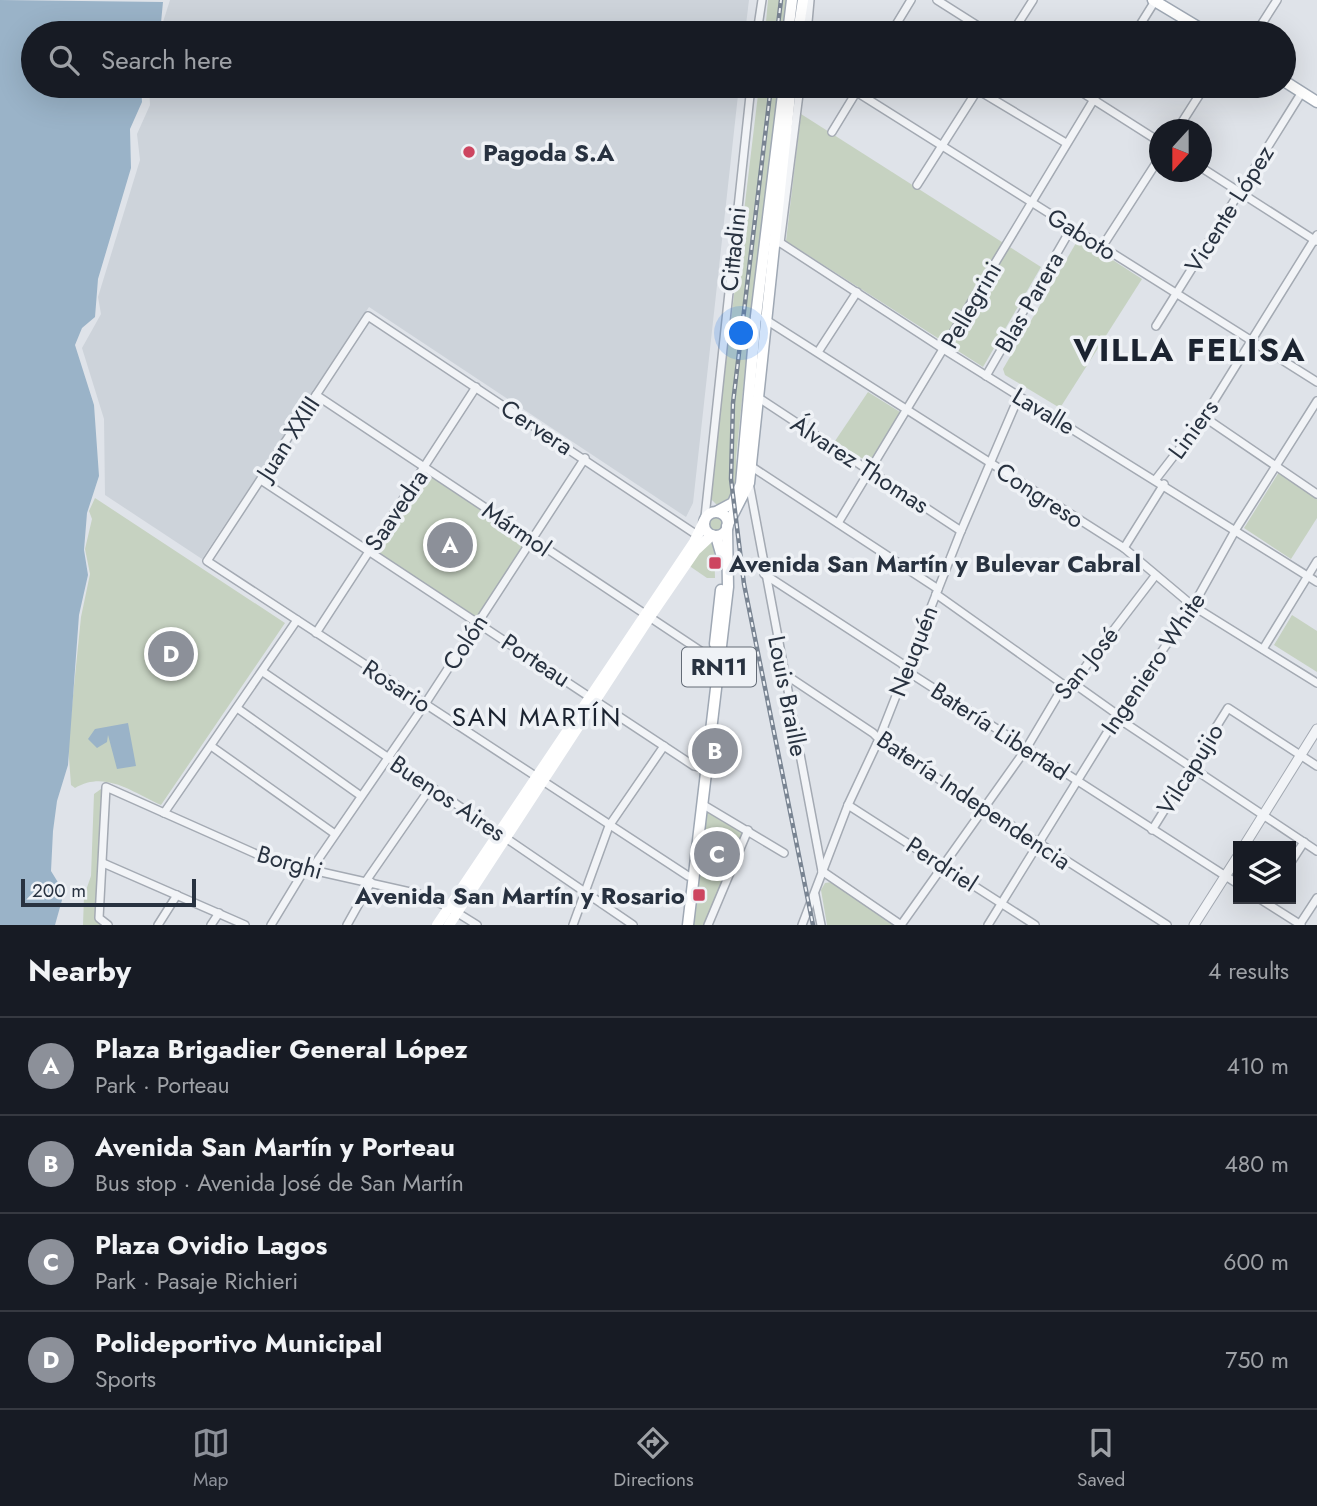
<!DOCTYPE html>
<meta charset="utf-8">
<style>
:root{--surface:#171b24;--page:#20242c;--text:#f1f3f6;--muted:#9ea1a6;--line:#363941;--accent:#8c9099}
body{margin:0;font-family:Jost,sans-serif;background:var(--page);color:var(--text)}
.controls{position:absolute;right:21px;bottom:21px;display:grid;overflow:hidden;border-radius:0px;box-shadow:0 7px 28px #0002}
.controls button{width:63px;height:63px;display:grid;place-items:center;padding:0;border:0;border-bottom:2px solid var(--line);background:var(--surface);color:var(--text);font:35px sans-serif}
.compass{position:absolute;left:1149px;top:119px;width:63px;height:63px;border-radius:50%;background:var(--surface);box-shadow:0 7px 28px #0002;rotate:201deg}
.scale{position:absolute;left:21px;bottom:18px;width:175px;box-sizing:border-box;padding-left:7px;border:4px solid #283240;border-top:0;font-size:19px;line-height:24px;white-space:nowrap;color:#283240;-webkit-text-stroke:5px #eff2f6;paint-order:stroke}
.you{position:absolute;left:742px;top:334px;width:24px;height:24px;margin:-18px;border:5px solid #fff;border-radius:50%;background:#1a73e8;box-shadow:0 0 0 10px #1a73e833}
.badge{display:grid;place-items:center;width:46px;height:46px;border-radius:50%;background:var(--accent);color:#fff;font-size:23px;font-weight:700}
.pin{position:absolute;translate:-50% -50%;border:4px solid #fff;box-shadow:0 2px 7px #0006}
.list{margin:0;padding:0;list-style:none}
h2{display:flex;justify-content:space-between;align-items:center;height:91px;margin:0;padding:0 28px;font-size:30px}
h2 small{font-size:23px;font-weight:400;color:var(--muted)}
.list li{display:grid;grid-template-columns:46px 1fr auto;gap:21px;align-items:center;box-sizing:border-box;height:98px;padding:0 28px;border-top:2px solid var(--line)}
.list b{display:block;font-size:26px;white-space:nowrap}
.list p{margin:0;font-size:23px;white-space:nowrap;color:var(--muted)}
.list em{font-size:23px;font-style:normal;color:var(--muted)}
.icon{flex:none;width:38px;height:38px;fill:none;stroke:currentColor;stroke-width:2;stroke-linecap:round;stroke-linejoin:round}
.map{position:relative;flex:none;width:1317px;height:925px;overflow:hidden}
.search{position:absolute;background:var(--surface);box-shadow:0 7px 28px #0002;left:21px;right:21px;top:21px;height:77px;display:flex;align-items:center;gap:18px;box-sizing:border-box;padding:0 24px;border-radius:38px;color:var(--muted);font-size:26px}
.sheet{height:483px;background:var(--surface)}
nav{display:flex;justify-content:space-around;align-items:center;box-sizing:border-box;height:98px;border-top:2px solid var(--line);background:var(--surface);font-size:19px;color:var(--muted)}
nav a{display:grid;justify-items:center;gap:4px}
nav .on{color:var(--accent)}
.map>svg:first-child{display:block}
</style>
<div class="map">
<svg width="1317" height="925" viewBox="0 0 1317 925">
<rect width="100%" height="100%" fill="#dfe3e9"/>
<g fill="#cdd3da">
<polygon points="170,0 749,0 745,33 169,33 163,22"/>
<polygon points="149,86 739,86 693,503 686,517 369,307 202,559 105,495 104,419 82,348 101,314 98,297 140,160 137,134 150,105"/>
</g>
<g fill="#c6d2c1">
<polygon points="768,0 788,0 784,33 765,33"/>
<polygon points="759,86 780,86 746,361 736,458 737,483 729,501 717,505 711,499 711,488"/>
<polygon points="801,114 1041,267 983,367 786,241"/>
<polygon points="1085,242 1142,279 1060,408 1005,375 1003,369 1076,243"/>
<polygon points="868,392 900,412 869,463 835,441"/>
<polygon points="424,467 533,539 478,622 367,552"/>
<polygon points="1279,472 1317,497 1317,518 1291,559 1244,528"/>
<path d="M95,498L285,623L161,805C132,792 105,770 75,788L71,785L68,745L81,617L90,574L85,549L92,519L89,511Z"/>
<circle cx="716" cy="524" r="9"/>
<polygon points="708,541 714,545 715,578 707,578 688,565"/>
<polygon points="1292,615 1317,631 1317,672 1274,645"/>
<polygon points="101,789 106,790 99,918 108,925 83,925 84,896 91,876 94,794"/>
<polygon points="702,804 748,830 708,925 688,925"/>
<polygon points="832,882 899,925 827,925 821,890 825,883"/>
</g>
<g fill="#9ab3c8">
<polygon points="0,0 163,2 160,33 33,33 33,86 141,86 142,102 130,129 131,168 98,279 95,317 82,328 75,345 94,405 99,476 87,513 84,550 88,575 79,615 68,765 57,801 53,831 51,871 59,884 62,900 55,925 0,925"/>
<polygon points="128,723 136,766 117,769 108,735 107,742 97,748 88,739 95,729"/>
</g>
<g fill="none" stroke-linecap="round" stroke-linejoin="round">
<defs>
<g id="minor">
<polyline points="937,0 989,33"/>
<polyline points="757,33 762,0"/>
<polyline points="807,33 810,0"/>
<polyline points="891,33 911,0"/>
<polyline points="1012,33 1033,0"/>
<polyline points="1135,33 1155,1"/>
<polyline points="1256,33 1277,0"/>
<polyline points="847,86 1317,382"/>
<polyline points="971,86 1066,143"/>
<polyline points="1072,86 1160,142"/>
<polyline points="1177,130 1205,86"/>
<polyline points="832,132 860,86"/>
<polyline points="1202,168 1316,241"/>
<polyline points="917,185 980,86"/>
<polyline points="773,238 945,350 1317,582"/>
<polyline points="780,243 800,86"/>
<polyline points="1102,247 1160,157"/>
<polyline points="763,318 1124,548 1193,606 1317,683"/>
<polyline points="1156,326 1302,92"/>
<polyline points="818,352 857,292"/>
<polyline points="986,376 1072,227"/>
<polyline points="316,395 702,652 720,658"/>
<polyline points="759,398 961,531"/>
<polyline points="1204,417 1317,494"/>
<polyline points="749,465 938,589"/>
<polyline points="1156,479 1204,417 1317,235"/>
<polyline points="261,480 694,766 707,769"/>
<polyline points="749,483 822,871"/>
<polyline points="705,517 751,86"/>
<polyline points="838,523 1102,86"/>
<polyline points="1124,548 1164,484"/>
<polyline points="764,574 901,663 913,675 1238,884"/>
<polyline points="936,594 1064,685"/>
<polyline points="316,633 476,387"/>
<polyline points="1263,649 1317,561"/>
<polyline points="263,672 633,925"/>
<polyline points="783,673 873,733 884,744 1167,925"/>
<polyline points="1073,683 1118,715"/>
<polyline points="237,708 361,796"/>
<polyline points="1116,717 1317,851"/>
<polyline points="211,746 335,834"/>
<polyline points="702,804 784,853"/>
<polyline points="848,805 1035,925"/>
<polyline points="164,813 297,620"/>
<polyline points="1152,830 1228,708 1317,766"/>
<polyline points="1291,862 1304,842"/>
<polyline points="103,863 245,925"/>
<polyline points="822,871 901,925"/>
<polyline points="694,877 688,876 207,561 368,316 700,537"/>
<polyline points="366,881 431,787"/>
<polyline points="815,895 821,925"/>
<polyline points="1260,899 1301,925"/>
<polyline points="1300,924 1317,898"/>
<polyline points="108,925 99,918 106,787 272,861 419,894 448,907 477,925"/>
<polyline points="158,925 177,895"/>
<polyline points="211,925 219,913"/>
<polyline points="271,925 302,874 313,867 425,704 585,458"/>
<polyline points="347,925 371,882"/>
<polyline points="573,925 609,826 664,746"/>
<polyline points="708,925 748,830"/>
<polyline points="802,925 848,805 879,739 961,531 1019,396"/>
<polyline points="901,925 1026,749 1064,685 1073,683 1155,576"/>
<polyline points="988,925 1118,715 1193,606 1236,529 1317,401"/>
</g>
<g id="tertiary">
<polyline points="1244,846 1317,729"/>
<polyline points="1194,925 1238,856"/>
</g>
<g id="primary">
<polyline points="1153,0 1208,33"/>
<polyline points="788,33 792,0"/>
<polyline points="798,33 803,0"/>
<polyline points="1284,81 1317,102"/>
<polyline points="718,511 733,503 741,484 756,316 784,86"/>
<circle cx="716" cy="524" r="12"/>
<polyline points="727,526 749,483 791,86"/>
<polyline points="716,536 722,557"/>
<polyline points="715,644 721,590"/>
<polyline points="688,925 728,587 727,529"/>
</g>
</defs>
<use href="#minor" stroke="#a4aab3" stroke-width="10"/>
<use href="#tertiary" stroke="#a4aab3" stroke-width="11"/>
<use href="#primary" stroke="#9fa8b4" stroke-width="13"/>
<use href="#minor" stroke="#f2f4f7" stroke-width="7"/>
<use href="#tertiary" stroke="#f2f4f7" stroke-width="9"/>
<g stroke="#fff" stroke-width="10">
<polyline points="437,925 694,542 704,521"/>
<polyline points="449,925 650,617 696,550 712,535"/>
</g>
<use href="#primary" stroke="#fff" stroke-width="10"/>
<defs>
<g id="rail">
<polyline points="777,33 781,0"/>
<polyline points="771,86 733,403 731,479 744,584 813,925"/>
</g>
</defs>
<use href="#rail" stroke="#798492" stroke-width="4.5"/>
<use href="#rail" stroke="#eff2f6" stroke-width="2" stroke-dasharray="5" stroke-linecap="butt"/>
</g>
<g fill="#cd4560" stroke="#eff2f6" stroke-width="2.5">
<circle cx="469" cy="152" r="7"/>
<rect x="708" y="556" width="14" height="14" rx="3.5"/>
<rect x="692" y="888" width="14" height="14" rx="3.5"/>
</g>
<g text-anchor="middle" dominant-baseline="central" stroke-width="7" stroke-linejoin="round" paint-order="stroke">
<rect fill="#eff2f6" stroke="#646c77" stroke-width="2" x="682" y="647.5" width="74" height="39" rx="5"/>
<g font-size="23" font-weight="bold" fill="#283240">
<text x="719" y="667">RN11</text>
</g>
<g font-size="24" font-weight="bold" fill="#283240" stroke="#eff2f6" text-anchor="start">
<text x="483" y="152">Pagoda S.A</text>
<text x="729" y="563">Avenida San Martín y Bulevar Cabral</text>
<text x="685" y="895" text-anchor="end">Avenida San Martín y Rosario</text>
</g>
<g font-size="24" fill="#283240" stroke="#eff2f6">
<text transform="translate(1229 209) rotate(-58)">Vicente López</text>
<text transform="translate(1082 234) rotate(32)">Gaboto</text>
<text transform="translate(733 249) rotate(-84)">Cittadini</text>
<text transform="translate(1029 302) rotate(-60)">Blas Parera</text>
<text transform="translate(971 305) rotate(-60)">Pellegrini</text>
<text transform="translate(1044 411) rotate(31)">Lavalle</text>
<text transform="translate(537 427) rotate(33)">Cervera</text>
<text transform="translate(1193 429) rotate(-54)">Liniers</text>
<text transform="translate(288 438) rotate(-57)">Juan XXIII</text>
<text transform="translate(860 464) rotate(33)">Álvarez Thomas</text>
<text transform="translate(1040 495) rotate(33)">Congreso</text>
<text transform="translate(396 510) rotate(-56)">Saavedra</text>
<text transform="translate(517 529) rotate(34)">Mármol</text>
<text transform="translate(465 642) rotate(-57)">Colón</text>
<text transform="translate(913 651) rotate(-69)">Neuquén</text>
<text transform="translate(536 660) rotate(33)">Porteau</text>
<text transform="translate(1086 663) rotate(-51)">San José</text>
<text transform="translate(1153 663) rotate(-56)">Ingeniero White</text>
<text transform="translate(397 686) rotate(33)">Rosario</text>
<text transform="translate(788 696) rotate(79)">Louis Braille</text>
<text transform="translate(1000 731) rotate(33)">Batería Libertad</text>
<text transform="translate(1190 769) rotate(-58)">Vilcapujio</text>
<text transform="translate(448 798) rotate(34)">Buenos Aires</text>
<text transform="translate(974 800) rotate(34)">Batería Independencia</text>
<text transform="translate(290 862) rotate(16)">Borghi</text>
<text transform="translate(942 864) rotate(33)">Perdriel</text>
</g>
<g font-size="26" letter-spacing="2" fill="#1b2330" stroke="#eff2f6">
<text x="537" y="717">SAN MARTÍN</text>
</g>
<g font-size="32" font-weight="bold" letter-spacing="2" fill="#1b2330" stroke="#eff2f6">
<text x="1190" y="350">VILLA FELISA</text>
</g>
</g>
</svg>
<div class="controls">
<button><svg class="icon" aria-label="layers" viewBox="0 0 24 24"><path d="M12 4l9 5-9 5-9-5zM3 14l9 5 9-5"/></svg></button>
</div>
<svg class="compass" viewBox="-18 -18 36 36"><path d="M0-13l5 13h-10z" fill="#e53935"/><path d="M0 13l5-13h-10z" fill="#9ea1a6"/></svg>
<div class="scale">200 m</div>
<div class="you"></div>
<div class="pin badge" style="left:450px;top:545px">A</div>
<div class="pin badge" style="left:715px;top:751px">B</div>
<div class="pin badge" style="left:717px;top:854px">C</div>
<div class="pin badge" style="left:171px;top:654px">D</div>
<div class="search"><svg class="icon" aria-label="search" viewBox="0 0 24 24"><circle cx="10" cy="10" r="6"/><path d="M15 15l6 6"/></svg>Search here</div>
</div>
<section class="sheet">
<h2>Nearby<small>4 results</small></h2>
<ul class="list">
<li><span class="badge">A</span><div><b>Plaza Brigadier General López</b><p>Park · Porteau</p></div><em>410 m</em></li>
<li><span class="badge">B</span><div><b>Avenida San Martín y Porteau</b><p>Bus stop · Avenida José de San Martín</p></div><em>480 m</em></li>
<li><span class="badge">C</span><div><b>Plaza Ovidio Lagos</b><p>Park · Pasaje Richieri</p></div><em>600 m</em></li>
<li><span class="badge">D</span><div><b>Polideportivo Municipal</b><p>Sports</p></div><em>750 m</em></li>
</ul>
</section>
<nav>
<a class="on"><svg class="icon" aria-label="map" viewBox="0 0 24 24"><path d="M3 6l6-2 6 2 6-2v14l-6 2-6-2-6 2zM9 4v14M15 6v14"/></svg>Map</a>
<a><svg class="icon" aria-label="directions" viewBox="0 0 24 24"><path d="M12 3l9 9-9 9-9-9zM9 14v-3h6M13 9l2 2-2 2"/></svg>Directions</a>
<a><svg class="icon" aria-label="saved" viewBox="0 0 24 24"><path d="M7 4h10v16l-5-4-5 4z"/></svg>Saved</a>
</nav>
